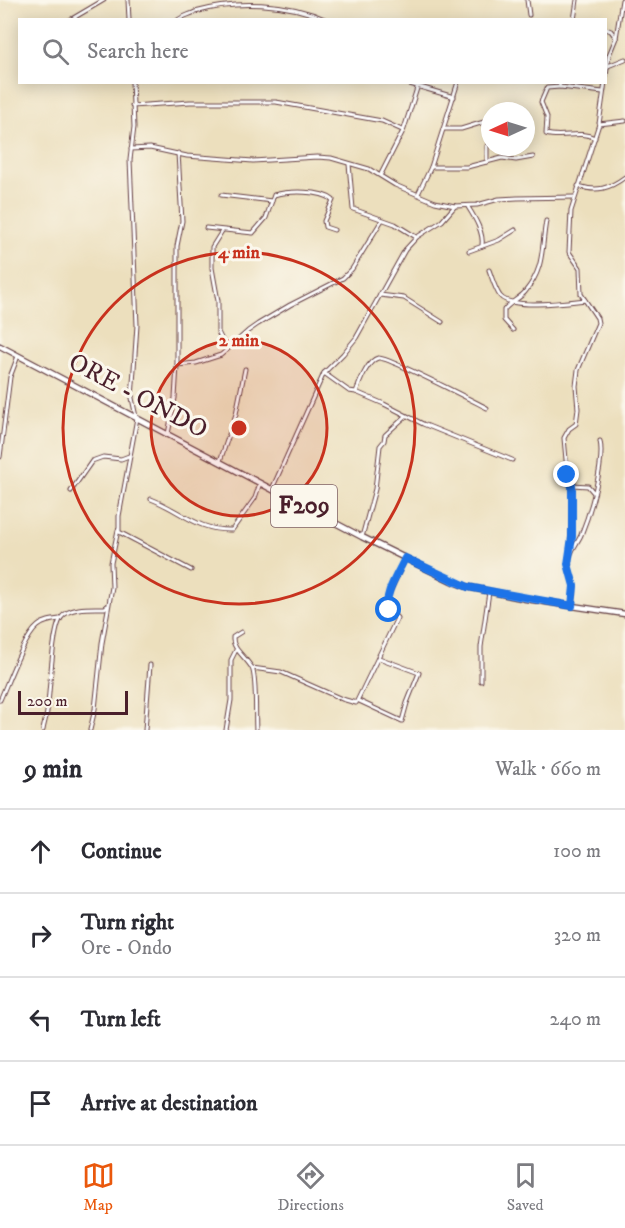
<!DOCTYPE html>
<meta charset="utf-8">
<style>
:root{--surface:#fff;--page:#f2f2f3;--text:#2b2b33;--muted:#7c7c81;--line:#e1e1e2;--accent:#ea580c}
body{margin:0;font-family:"IM FELL DW Pica",serif;background:var(--page);color:var(--text)}
.compass{position:absolute;left:481px;top:102px;width:54px;height:54px;border-radius:50%;background:var(--surface);box-shadow:0 3px 15px #0003;rotate:266deg}
.scale{position:absolute;left:18px;bottom:15px;width:110px;box-sizing:border-box;padding-left:6px;border:3px solid #4a1f2b;border-top:0;font-size:16px;line-height:21px;white-space:nowrap;color:#4a1f2b;-webkit-text-stroke:4px #fbf7ec;paint-order:stroke}
.stop{position:absolute;width:18px;height:18px;margin:-14px;border:4px solid #1a73e8;border-radius:50%;background:#fff}
.stop.end{background:#1a73e8;border-color:#fff;box-shadow:0 2px 6px #0008}
.list{margin:0;padding:0;list-style:none}
h2{display:flex;justify-content:space-between;align-items:center;height:78px;margin:0;padding:0 24px;font-size:26px}
h2 small{font-size:20px;font-weight:400;color:var(--muted)}
.list li{display:grid;grid-template-columns:39px 1fr auto;gap:18px;align-items:center;box-sizing:border-box;height:84px;padding:0 24px;border-top:2px solid var(--line)}
.list b{display:block;font-size:22px;white-space:nowrap}
.list p{margin:0;font-size:20px;white-space:nowrap;color:var(--muted)}
.list em{font-size:20px;font-style:normal;color:var(--muted)}
.icon{flex:none;width:33px;height:33px;fill:none;stroke:currentColor;stroke-width:2;stroke-linecap:round;stroke-linejoin:round}
.map{position:relative;flex:none;width:625px;height:730px;overflow:hidden}
.search{position:absolute;background:var(--surface);box-shadow:0 3px 15px #0003;left:18px;right:18px;top:18px;height:66px;display:flex;align-items:center;gap:15px;box-sizing:border-box;padding:0 21px;border-radius:0px;color:var(--muted);font-size:22px}
.sheet{height:414px;background:var(--surface)}
nav{display:flex;justify-content:space-around;align-items:center;box-sizing:border-box;height:84px;border-top:2px solid var(--line);background:var(--surface);font-size:16px;color:var(--muted)}
nav a{display:grid;justify-items:center;gap:3px}
nav .on{color:var(--accent)}
.map>svg:first-child{display:block}
</style>
<div class="map">
<svg width="625" height="730" viewBox="0 0 625 730">
<rect width="100%" height="100%" fill="#fbf7ec"/>
<filter id="ink" filterUnits="userSpaceOnUse"><feTurbulence type="fractalNoise" baseFrequency=".0167" numOctaves="2"/><feDisplacementMap in="SourceGraphic" scale="12" xChannelSelector="R" yChannelSelector="G"/><feConvolveMatrix kernelMatrix="1 2 1 2 8 2 1 2 1" color-interpolation-filters="sRGB"/></filter>
<filter id="wash" filterUnits="userSpaceOnUse"><feTurbulence type="fractalNoise" baseFrequency=".008" numOctaves="4" result="noise"/><feDisplacementMap in="SourceGraphic" scale="24" xChannelSelector="R" yChannelSelector="G"/><feGaussianBlur stdDeviation="1.35" result="paint"/><feColorMatrix in="noise" values="0 0 0 0 0 0 0 0 0 0 0 0 0 0 0 0 0 1.4 0 .05"/><feComposite in="paint" operator="in"/></filter>
<g filter="url(#wash)">
<rect width="100%" height="100%" fill="#ecdfbd"/>
</g>
<g filter="url(#ink)">
<g fill="none" stroke-linecap="round" stroke-linejoin="round">
<defs>
<g id="street">
<polyline points="128,0 129,20"/>
<polyline points="527,0 529,15"/>
<polyline points="70,20 104,0"/>
<path d="M178,20C183,16 189,15 195,12C236,0 287,2 327,20"/>
<polyline points="574,20 577,0"/>
<polyline points="606,29 611,31 616,38"/>
<polyline points="608,66 625,59"/>
<polyline points="606,76 609,55 616,38 622,0"/>
<polyline points="132,82 134,127 130,160 137,325 132,398 136,417"/>
<polyline points="403,82 454,97"/>
<polyline points="559,82 560,87 603,92"/>
<path d="M560,87L547,88L541,102L547,117L546,134C562,139 580,130 595,138"/>
<polyline points="132,106 190,102 276,102 382,121 402,130"/>
<polyline points="599,124 625,121"/>
<polyline points="443,129 461,129 484,122"/>
<polyline points="131,149 150,148 187,156 253,161 317,157 331,158 369,169 395,185 435,202 455,206 477,205 499,199 517,198 574,197"/>
<polyline points="487,162 487,146"/>
<polyline points="349,164 353,209 395,224 416,237"/>
<polyline points="431,167 467,167 502,158 516,160 533,157"/>
<polyline points="381,174 404,129 419,82"/>
<path d="M578,186C597,192 609,189 625,177"/>
<polyline points="418,194 431,167 458,82"/>
<polyline points="221,195 272,201"/>
<path d="M468,207C475,218 484,233 482,246"/>
<path d="M206,228L253,233L266,218L274,195C289,191 321,190 333,200L324,221L325,227L334,230"/>
<polyline points="222,231 212,247 212,268 218,301 218,332 227,350"/>
<polyline points="469,251 499,240 515,230"/>
<path d="M489,270C492,278 495,289 500,296C511,310 568,302 585,300"/>
<polyline points="380,295 404,298 442,322"/>
<path d="M513,330L504,320V310C509,303 519,299 525,292C545,268 541,249 546,221"/>
<polyline points="177,365 196,363 221,355 248,331 258,324 290,305 343,278 352,269 382,220"/>
<polyline points="324,373 349,391 356,392 384,404 423,424 512,460"/>
<path d="M356,392C360,382 367,361 378,358C387,356 473,401 487,408"/>
<polyline points="137,418 119,516 119,532 191,570"/>
<polyline points="168,434 175,398 177,365 177,246 182,221 178,153"/>
<polyline points="0,457 10,377 18,356"/>
<polyline points="220,461 236,414 245,369"/>
<polyline points="272,489 324,373 343,354 356,338 405,250 417,237 442,221 455,206"/>
<polyline points="71,491 92,461 103,457 121,459 129,456"/>
<polyline points="594,493 588,486 572,485 568,481 564,438 569,429 576,424 578,409 576,386 578,370 598,323 597,318 581,294 580,268 569,252 571,211 599,124 605,82"/>
<path d="M151,499C182,511 197,531 232,530L255,498L260,483"/>
<polyline points="362,537 375,489 380,446 384,441 385,435 406,416"/>
<polyline points="571,550 572,485"/>
<path d="M572,606C573,600 575,593 574,587C574,578 567,570 569,560C570,551 577,544 581,535C590,513 605,463 600,441"/>
<path d="M241,632L233,637C232,649 245,656 252,668C257,678 255,717 256,730"/>
<polyline points="252,668 281,672 342,699 356,703 397,618 386,606 388,596 405,559"/>
<polyline points="481,681 481,647 489,592"/>
<path d="M0,700C8,682 24,637 38,626C44,621 52,620 60,619"/>
<polyline points="359,701 402,721 407,703 419,673 379,658"/>
<path d="M43,730C44,724 46,718 47,712C50,692 52,631 61,618C69,606 93,608 105,608L107,606"/>
<polyline points="90,730 95,709 102,643 112,587 111,563 118,530"/>
<polyline points="145,730 150,665"/>
<polyline points="226,730 231,700 231,660 236,650"/>
</g>
<polyline id="primary" points="0,346 362,537 456,583 468,587 526,599 625,614"/>
</defs>
<use href="#street" stroke="#623c41" stroke-width="5"/>
<use href="#primary" stroke="#623c41" stroke-width="7"/>
<use href="#street" stroke="#fff" stroke-width="3"/>
<use href="#primary" stroke="#fff" stroke-width="4.5"/>
</g>
</g>
<g fill="none" stroke-linecap="round" stroke-linejoin="round" filter="url(#ink)">
<path stroke="#1a73e8" stroke-width="8" d="M389,610C382,596 399,572 405,558L468,587L572,606L574,586L568,564L572,537V485L568,481L567,475"/>
</g>
<circle cx="239" cy="428" r="88" fill="#c8321e" fill-opacity=".12"/>
<g fill="none" stroke="#c8321e" stroke-width="3">
<circle cx="239" cy="428" r="88"/>
<circle cx="239" cy="428" r="176"/>
</g>
<g text-anchor="middle" dominant-baseline="central" stroke-width="6" stroke-linejoin="round" paint-order="stroke">
<rect fill="#fbf7ec" stroke="#7f6065" stroke-width="1.5" x="271" y="485" width="66" height="42" rx="4.5"/>
<g font-size="24" font-weight="bold" fill="#4a1f2b">
<text x="304" y="506">F209</text>
</g>
<g font-size="26" fill="#4a1f2b" stroke="#fbf7ec">
<text transform="translate(138 396) rotate(28)">ORE - ONDO</text>
</g>
</g>
<circle cx="239" cy="428" r="9" fill="#c8321e" stroke="#fbf7ec" stroke-width="3"/>
<g font-size="18" text-anchor="middle" font-weight="bold" fill="#c8321e" stroke="#fbf7ec" stroke-width="6" stroke-linejoin="round" paint-order="stroke">
<text x="239" y="258">4 min</text>
<text x="239" y="346">2 min</text>
</g>
</svg>
<svg class="compass" viewBox="-18 -18 36 36"><path d="M0-13l5 13h-10z" fill="#e53935"/><path d="M0 13l5-13h-10z" fill="#7c7c81"/></svg>
<div class="scale">200 m</div>
<div class="stop" style="left:389px;top:610px"></div>
<div class="stop end" style="left:567px;top:475px"></div>
<div class="search"><svg class="icon" aria-label="search" viewBox="0 0 24 24"><circle cx="10" cy="10" r="6"/><path d="M15 15l6 6"/></svg>Search here</div>
</div>
<section class="sheet">
<h2>9 min<small>Walk · 660 m</small></h2>
<ul class="list">
<li><svg class="icon" aria-label="ahead" viewBox="0 0 24 24"><path d="M12 20V5M6 11l6-6 6 6"/></svg><div><b>Continue</b></div><em>100 m</em></li>
<li><svg class="icon" aria-label="right" viewBox="0 0 24 24"><path d="M7 20v-9h11M14 6l5 5-5 5"/></svg><div><b>Turn right</b><p>Ore - Ondo</p></div><em>320 m</em></li>
<li><svg class="icon" aria-label="left" viewBox="0 0 24 24"><path d="M17 20v-9H6M10 6l-5 5 5 5"/></svg><div><b>Turn left</b></div><em>240 m</em></li>
<li><svg class="icon" aria-label="arrive" viewBox="0 0 24 24"><path d="M6 21V4h12l-3 4 3 4H6"/></svg><div><b>Arrive at destination</b></div></li>
</ul>
</section>
<nav>
<a class="on"><svg class="icon" aria-label="map" viewBox="0 0 24 24"><path d="M3 6l6-2 6 2 6-2v14l-6 2-6-2-6 2zM9 4v14M15 6v14"/></svg>Map</a>
<a><svg class="icon" aria-label="directions" viewBox="0 0 24 24"><path d="M12 3l9 9-9 9-9-9zM9 14v-3h6M13 9l2 2-2 2"/></svg>Directions</a>
<a><svg class="icon" aria-label="saved" viewBox="0 0 24 24"><path d="M7 4h10v16l-5-4-5 4z"/></svg>Saved</a>
</nav>
